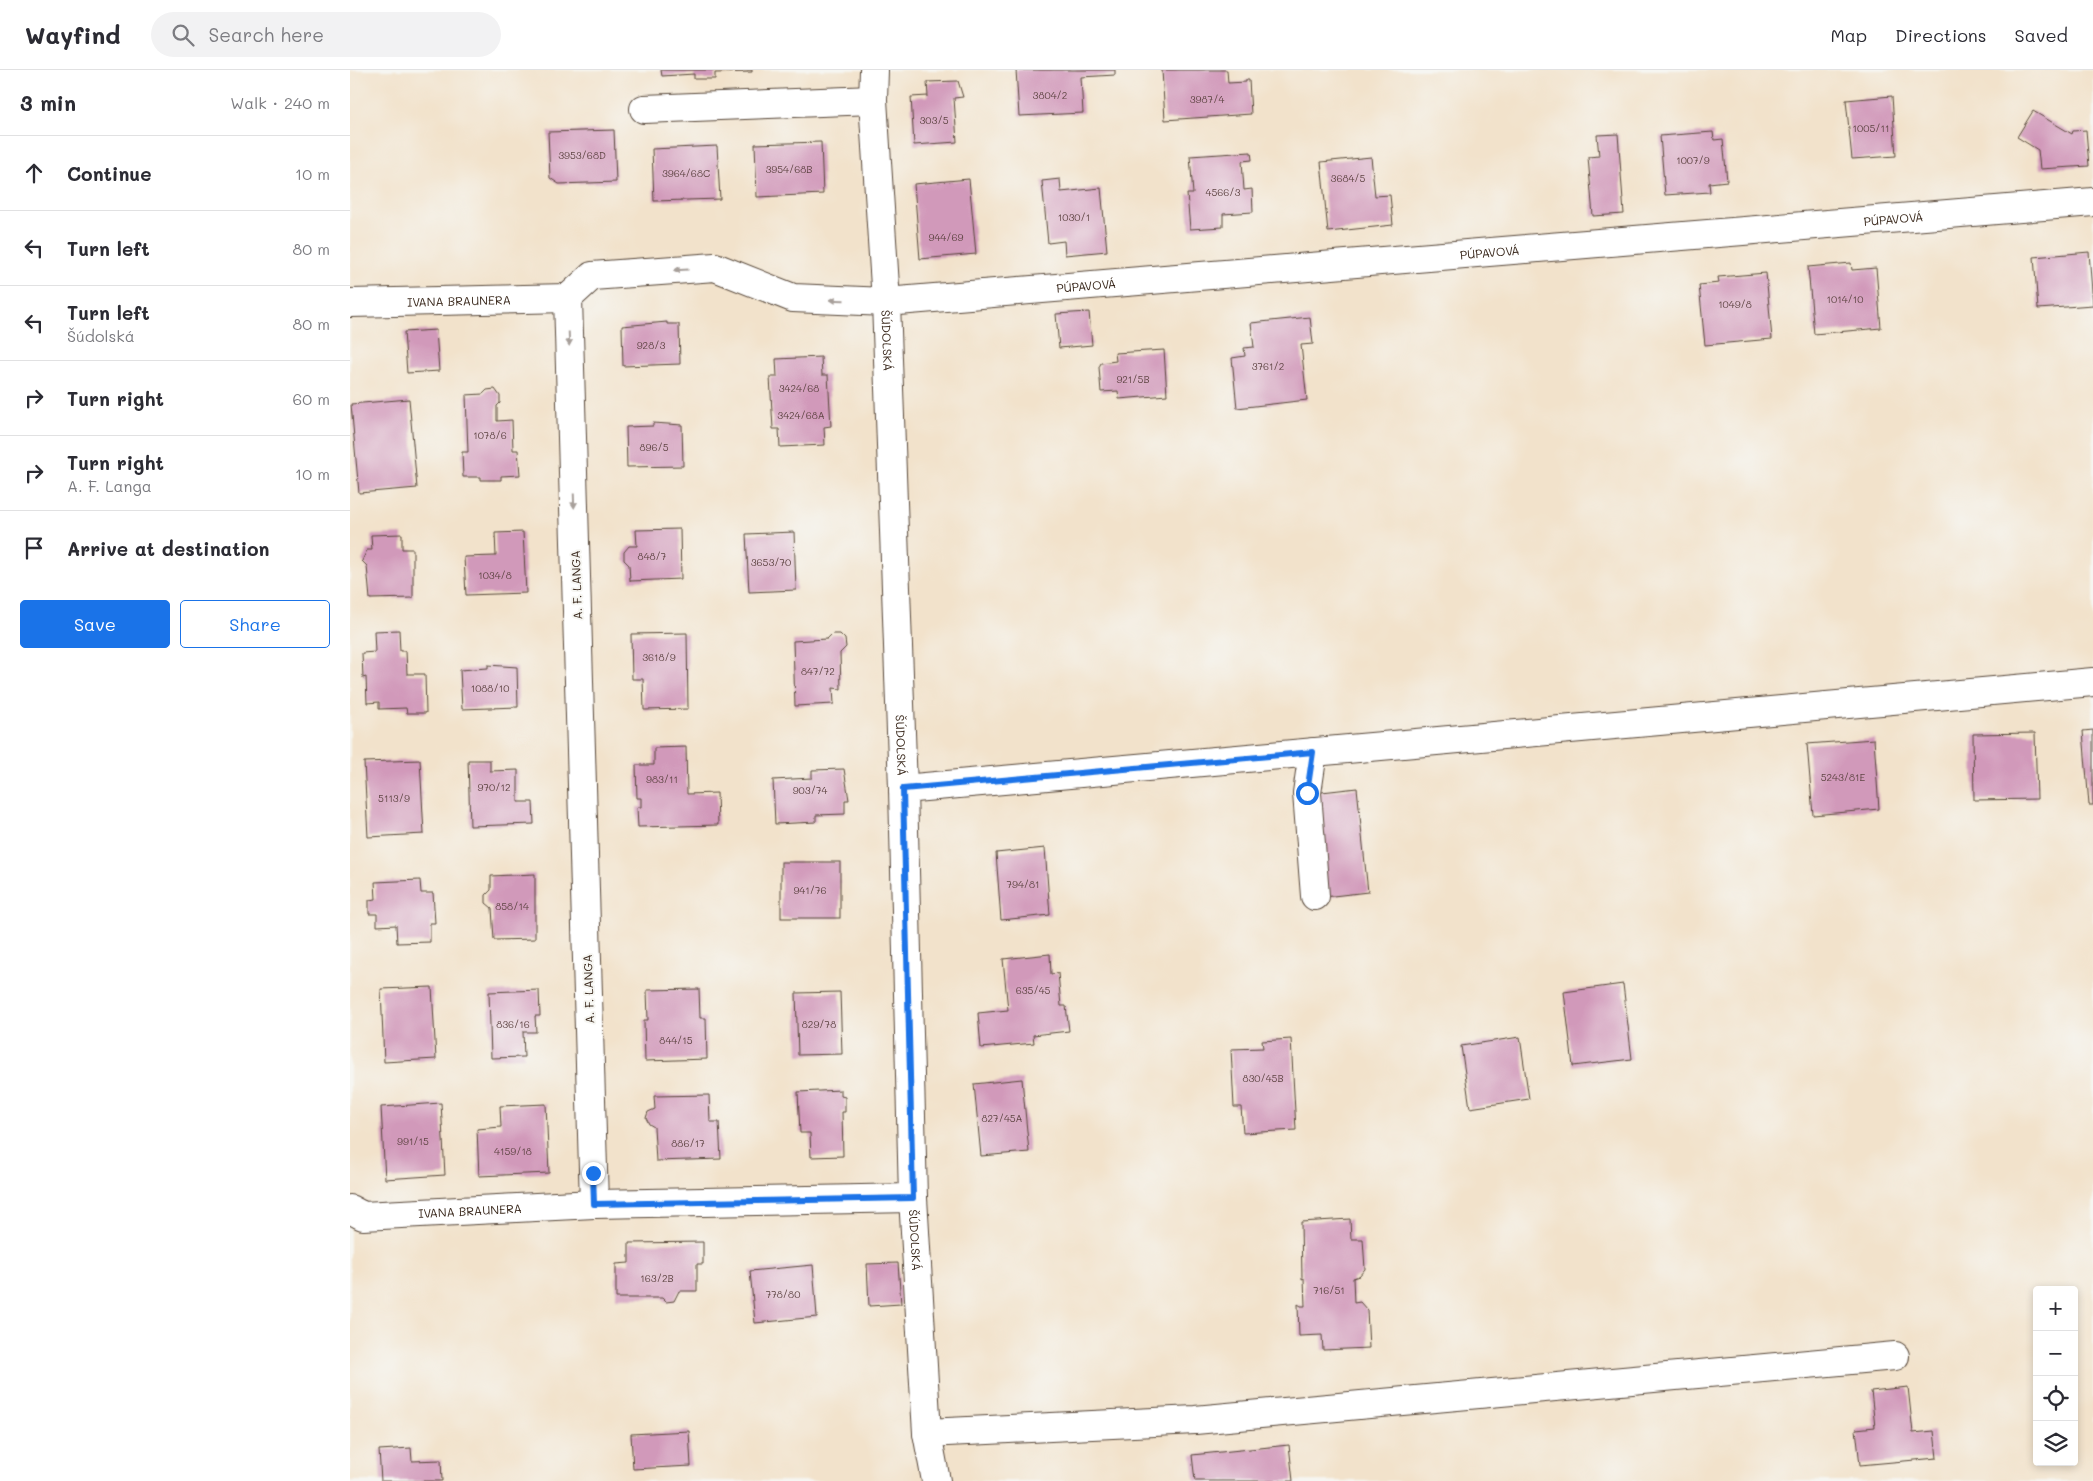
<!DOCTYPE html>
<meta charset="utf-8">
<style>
:root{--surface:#fff;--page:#f2f2f3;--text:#2b2b33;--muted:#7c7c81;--line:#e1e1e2;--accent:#1a73e8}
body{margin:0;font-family:Mali,sans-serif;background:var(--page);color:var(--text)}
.controls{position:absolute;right:15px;bottom:15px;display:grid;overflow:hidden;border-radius:5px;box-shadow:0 2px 8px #0003}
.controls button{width:45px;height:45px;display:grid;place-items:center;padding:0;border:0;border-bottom:1px solid var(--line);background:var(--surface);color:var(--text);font:25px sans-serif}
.stop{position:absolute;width:15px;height:15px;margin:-11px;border:4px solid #1a73e8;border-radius:50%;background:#fff}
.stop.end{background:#1a73e8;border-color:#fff;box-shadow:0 1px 5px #0008}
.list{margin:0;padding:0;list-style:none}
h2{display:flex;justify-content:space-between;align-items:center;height:65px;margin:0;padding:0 20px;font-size:21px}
h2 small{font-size:16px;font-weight:400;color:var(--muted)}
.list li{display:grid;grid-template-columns:32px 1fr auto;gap:15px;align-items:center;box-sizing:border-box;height:75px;padding:0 20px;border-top:1px solid var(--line)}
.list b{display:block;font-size:19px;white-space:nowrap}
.list p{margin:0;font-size:16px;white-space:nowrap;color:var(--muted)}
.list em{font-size:16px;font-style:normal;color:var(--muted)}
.actions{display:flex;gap:10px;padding:15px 20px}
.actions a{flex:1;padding:11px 0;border:1px solid var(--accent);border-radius:5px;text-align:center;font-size:18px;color:var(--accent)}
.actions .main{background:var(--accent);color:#fff}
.icon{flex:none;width:28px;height:28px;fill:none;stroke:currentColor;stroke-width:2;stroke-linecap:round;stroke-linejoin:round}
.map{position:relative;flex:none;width:1743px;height:1411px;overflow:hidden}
header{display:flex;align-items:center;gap:30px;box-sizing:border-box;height:70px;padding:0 25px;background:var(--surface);border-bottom:1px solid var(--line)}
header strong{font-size:24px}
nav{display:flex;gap:28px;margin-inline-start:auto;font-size:18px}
.search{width:350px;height:45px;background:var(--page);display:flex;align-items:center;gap:12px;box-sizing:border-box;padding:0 18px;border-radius:28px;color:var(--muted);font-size:19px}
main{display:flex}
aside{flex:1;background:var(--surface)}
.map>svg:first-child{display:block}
</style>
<header>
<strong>Wayfind</strong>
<div class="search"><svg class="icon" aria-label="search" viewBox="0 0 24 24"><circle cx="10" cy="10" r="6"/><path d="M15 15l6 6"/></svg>Search here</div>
<nav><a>Map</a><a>Directions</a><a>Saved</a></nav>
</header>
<main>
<aside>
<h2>3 min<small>Walk · 240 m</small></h2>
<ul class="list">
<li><svg class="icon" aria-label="ahead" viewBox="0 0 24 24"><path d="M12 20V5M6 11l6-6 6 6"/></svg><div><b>Continue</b></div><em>10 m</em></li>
<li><svg class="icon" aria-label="left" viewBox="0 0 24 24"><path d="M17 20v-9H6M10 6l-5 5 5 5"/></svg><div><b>Turn left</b></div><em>80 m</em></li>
<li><svg class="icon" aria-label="left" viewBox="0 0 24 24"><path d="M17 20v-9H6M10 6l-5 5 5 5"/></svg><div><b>Turn left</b><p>Šúdolská</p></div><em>80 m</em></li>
<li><svg class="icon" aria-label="right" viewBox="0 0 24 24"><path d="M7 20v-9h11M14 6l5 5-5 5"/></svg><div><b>Turn right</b></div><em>60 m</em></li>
<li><svg class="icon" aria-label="right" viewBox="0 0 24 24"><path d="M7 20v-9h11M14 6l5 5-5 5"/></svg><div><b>Turn right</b><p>A. F. Langa</p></div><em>10 m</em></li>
<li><svg class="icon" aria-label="arrive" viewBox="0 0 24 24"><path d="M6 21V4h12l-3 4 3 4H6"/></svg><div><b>Arrive at destination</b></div></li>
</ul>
<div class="actions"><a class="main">Save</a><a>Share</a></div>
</aside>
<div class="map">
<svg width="1743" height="1411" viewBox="0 0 1743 1411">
<rect width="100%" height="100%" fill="#f6f6f2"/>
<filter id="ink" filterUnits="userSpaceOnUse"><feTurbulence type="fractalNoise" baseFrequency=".02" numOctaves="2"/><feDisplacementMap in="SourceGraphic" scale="10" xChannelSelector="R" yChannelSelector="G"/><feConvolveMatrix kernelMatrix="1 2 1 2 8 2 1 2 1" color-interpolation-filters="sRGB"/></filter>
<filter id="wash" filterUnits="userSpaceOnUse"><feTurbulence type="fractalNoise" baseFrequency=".0096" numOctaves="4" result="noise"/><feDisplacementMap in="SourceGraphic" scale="20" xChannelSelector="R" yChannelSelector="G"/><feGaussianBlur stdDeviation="1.12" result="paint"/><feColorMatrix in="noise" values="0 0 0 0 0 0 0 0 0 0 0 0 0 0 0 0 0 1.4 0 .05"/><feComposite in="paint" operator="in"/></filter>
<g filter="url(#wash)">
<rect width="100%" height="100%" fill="#f2e2cb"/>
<g id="blocks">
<g fill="#d199ba">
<polygon points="311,0 402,0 402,2 365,3 365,9 344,9 344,4 312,6"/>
<polygon points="666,0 765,0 765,5 731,7 733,43 669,46"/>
<polygon points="812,0 877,0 878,13 896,12 896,10 899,10 901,44 815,50"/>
<polygon points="608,11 613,27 604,28 607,72 564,75 561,27 578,26 577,12"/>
<polygon points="1542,26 1546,86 1502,89 1496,30"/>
<polygon points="1683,41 1722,64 1723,61 1736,60 1739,96 1690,99 1688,80 1667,67"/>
<polygon points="264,60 266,112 209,114 200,108 198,62"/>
<polygon points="1363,62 1364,70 1373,69 1377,111 1359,113 1360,122 1315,125 1310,66"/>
<polygon points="1268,64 1274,144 1243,146 1238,87 1249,86 1247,65"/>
<polygon points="471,72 473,124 407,127 405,74"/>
<polygon points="367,76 370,129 304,131 302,79"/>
<polygon points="901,82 902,90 892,91 894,120 902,119 903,142 873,144 873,157 840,159 837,124 843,124 840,86"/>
<polygon points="1021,87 1025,126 1040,125 1043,155 978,162 971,92"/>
<polygon points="619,109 626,184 570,189 564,114"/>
<polygon points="710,109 711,122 751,118 757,181 715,185 714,171 698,173 692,111"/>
<polygon points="1739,182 1743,235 1688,239 1684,187"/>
<polygon points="1501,193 1502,200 1526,198 1531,258 1464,264 1458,197"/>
<polygon points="1416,203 1422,269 1355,275 1349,215 1369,213 1368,207"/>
<polygon points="739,242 742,275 709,278 706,244"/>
<polygon points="960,247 963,274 951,275 957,330 887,338 882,288 895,286 894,278 904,277 901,253"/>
<polygon points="317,252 317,254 329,254 330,294 273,296 272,256"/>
<polygon points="86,260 89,301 57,303 54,262"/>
<polygon points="814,280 817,325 769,329 768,321 751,322 749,297 751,293 766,291 765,283"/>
<polygon points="471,287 472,305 478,305 481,356 474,357 475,375 430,377 429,359 423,359 420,307 427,307 426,289"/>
<polygon points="145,319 150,326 150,333 147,336 147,351 162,350 163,380 168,380 170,405 151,406 151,410 131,410 131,407 113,407 112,382 118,382 116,325 133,324 137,320"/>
<polygon points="59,329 67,418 9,423 1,334"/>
<polygon points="303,353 332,355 333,396 277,397 276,357 303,356"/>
<polygon points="330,459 331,509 280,511 279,495 274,490 274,482 279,476 287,476 286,460"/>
<polygon points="173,462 176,523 116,525 114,487 146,486 145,463"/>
<polygon points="444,462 446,520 399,522 396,464"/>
<polygon points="52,464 52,479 63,479 63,528 20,529 17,496 12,491 17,480 22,480 21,465"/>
<polygon points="49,560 50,581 56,581 57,604 75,604 76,643 57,643 56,638 29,639 29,632 17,633 16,607 13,608 12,583 25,582 24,561"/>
<polygon points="337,563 338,639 294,640 293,609 282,609 281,564"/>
<polygon points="482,564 490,564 495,569 496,577 490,583 491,619 483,618 484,634 445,636 443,571 477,569"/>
<polygon points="138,595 167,597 168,637 112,639 110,600 138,598"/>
<polygon points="1743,660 1743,735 1739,735 1733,661"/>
<polygon points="1685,663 1687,729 1624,730 1623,664"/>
<polygon points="1524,669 1529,739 1463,745 1457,674"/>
<polygon points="336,677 337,724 367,723 368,755 288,757 287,737 291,737 291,728 287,728 286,695 304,695 304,678"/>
<polygon points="70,690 74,764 18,767 14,692"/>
<polygon points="118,690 140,690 140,701 168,700 168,732 183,732 184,754 120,756"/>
<polygon points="494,699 499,730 495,730 495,744 466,745 466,752 425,754 423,710 462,708 462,700"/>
<polygon points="1007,718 1018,822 974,827 963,723"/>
<polygon points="695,778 700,845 651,850 646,783"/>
<rect x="431" y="792" width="59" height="56"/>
<polygon points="185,804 185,869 144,870 142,838 136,833 136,825 141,820 141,806"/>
<polygon points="70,810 71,823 83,823 85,853 80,853 80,872 47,873 46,855 27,856 27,844 19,844 19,830 26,829 25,812"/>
<polygon points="700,884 701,904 708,903 711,936 716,936 719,961 683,965 684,973 631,978 628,943 658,940 653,889"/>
<polygon points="1273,914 1282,989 1223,996 1214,922"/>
<polygon points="82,917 86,989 34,992 31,919"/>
<polygon points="349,919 350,948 356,948 357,989 295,991 294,950 298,950 297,920"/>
<polygon points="189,920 190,946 185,946 186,962 173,962 174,987 141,988 139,922"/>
<polygon points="490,922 492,984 448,985 446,923"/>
<polygon points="1170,967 1179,1029 1120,1038 1111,976"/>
<polygon points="941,969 946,1060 893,1063 891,1037 884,1037 881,979 913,978 912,971"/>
<polygon points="672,1009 679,1082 631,1086 624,1014"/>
<polygon points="491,1020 491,1026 495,1027 495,1042 492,1042 493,1086 461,1087 460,1063 450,1063 448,1022"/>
<polygon points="359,1025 360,1052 369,1052 371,1089 306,1091 304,1057 299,1054 296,1048 298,1042 305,1039 304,1026"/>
<polygon points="91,1033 95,1105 35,1109 31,1037"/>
<polygon points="196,1034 199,1103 129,1106 127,1059 151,1057 150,1036"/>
<polygon points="1000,1149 1001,1169 1013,1169 1015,1199 1009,1206 1003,1208 1004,1233 1010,1232 1017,1240 1019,1278 973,1280 972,1265 949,1266 948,1234 951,1236 955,1236 954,1208 952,1209 951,1152"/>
<polygon points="353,1172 353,1194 347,1194 347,1221 329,1221 324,1231 316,1232 312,1228 266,1228 266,1194 279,1193 279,1173"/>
<polygon points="548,1193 551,1234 519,1236 517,1194"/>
<polygon points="463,1195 467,1247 405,1253 400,1201"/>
<polygon points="1558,1317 1563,1363 1584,1361 1587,1388 1510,1395 1506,1359 1525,1357 1521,1321"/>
<polygon points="339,1361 341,1396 283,1399 281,1364"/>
<polygon points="939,1375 943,1411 845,1411 842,1385"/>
<polygon points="61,1378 62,1391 91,1390 92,1411 31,1411 29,1380"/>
</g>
</g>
</g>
<g filter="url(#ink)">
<use href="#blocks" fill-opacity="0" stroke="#564638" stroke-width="1"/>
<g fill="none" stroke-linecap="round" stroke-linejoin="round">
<defs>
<g id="minor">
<path id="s1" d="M524,0L523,30L536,232L553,719L563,1128L577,1363L586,1411"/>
<polyline points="294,39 523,30"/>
<path id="s2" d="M0,233L218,228"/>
<polyline points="963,682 957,723 965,826"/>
<polyline points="553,719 1743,612"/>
<path id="s3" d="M244,1134L218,228L242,206L365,197L443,228L536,232L1743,132"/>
<path id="s4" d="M0,1139L13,1146L244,1134L563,1128"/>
<polyline points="577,1363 845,1350 1545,1286"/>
</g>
</defs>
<use href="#minor" stroke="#564638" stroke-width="30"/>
<use href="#minor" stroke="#fff" stroke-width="28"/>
</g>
<defs><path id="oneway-solid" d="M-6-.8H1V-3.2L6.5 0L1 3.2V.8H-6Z" transform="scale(1.25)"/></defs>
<g fill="#a79f9a">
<use href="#oneway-solid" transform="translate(331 200) rotate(176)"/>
<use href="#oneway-solid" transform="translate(487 230) rotate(-178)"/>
<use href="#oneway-solid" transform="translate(219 269) rotate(88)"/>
<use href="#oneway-solid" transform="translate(224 431) rotate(88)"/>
</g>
</g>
<g fill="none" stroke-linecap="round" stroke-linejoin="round" filter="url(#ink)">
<polyline stroke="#1a73e8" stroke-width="6" points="243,1103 244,1134 563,1128 553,719 963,682 957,723"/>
</g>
<g text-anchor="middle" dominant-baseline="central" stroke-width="4" stroke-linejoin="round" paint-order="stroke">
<g font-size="10" fill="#604645">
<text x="700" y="25">3804/2</text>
<text x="857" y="29">3987/4</text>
<text x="584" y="50">303/5</text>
<text x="1521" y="58">1005/11</text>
<text x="232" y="85">3953/68D</text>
<text x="1343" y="90">1007/9</text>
<text x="439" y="99">3954/68B</text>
<text x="336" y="103">3964/68C</text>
<text x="998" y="108">3684/5</text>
<text x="873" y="122">4566/3</text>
<text x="724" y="147">1030/1</text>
<text x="596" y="167">944/69</text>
<text x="1495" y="229">1014/10</text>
<text x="1385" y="234">1049/8</text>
<text x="301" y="275">928/3</text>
<text x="918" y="296">3761/2</text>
<text x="783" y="309">921/5B</text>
<text x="449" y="318">3424/68</text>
<text x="451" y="345">3424/68A</text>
<text x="140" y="365">1078/6</text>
<text x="304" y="377">896/5</text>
<text x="302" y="486">848/7</text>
<text x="421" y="492">3653/70</text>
<text x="145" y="505">1034/8</text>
<text x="309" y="587">3618/9</text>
<text x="468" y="601">847/72</text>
<text x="140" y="618">1088/10</text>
<text x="1493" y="707">5243/81E</text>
<text x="312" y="709">983/11</text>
<text x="144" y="717">970/12</text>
<text x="460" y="720">903/74</text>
<text x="44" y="728">5113/9</text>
<text x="673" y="814">794/81</text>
<text x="460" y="820">941/76</text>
<text x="162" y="836">858/14</text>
<text x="683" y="920">635/45</text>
<text x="163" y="954">836/16</text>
<text x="469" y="954">829/78</text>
<text x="326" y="970">844/15</text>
<text x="913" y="1008">830/45B</text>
<text x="652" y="1048">827/45A</text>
<text x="63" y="1071">991/15</text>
<text x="338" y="1073">886/17</text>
<text x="163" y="1081">4159/18</text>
<text x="307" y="1208">163/2B</text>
<text x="979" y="1220">716/51</text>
<text x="433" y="1224">778/80</text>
</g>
<g font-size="12" fill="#3b2a1e" stroke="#f6f6f2">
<text stroke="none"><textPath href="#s3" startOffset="2250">PÚPAVOVÁ</textPath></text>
<text stroke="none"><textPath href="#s3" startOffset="1845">PÚPAVOVÁ</textPath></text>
<text stroke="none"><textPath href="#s3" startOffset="1440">PÚPAVOVÁ</textPath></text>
<text stroke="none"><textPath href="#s2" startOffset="109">IVANA BRAUNERA</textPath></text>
<text stroke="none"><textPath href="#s1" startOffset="271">ŠÚDOLSKÁ</textPath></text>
<text transform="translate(226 515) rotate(-92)">A. F. LANGA</text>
<text stroke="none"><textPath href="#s1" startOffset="676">ŠÚDOLSKÁ</textPath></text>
<text transform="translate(238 919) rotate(-92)">A. F. LANGA</text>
<text stroke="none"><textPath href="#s4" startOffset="122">IVANA BRAUNERA</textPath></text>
<text stroke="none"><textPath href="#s1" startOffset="1171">ŠÚDOLSKÁ</textPath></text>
</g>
</g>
</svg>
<div class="controls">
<button>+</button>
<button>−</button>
<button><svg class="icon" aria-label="locate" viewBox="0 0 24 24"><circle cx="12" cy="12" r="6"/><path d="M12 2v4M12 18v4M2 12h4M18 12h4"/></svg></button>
<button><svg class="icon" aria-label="layers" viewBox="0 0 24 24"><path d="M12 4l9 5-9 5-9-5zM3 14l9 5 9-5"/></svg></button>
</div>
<div class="stop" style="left:957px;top:723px"></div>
<div class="stop end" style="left:243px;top:1103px"></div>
</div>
</main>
